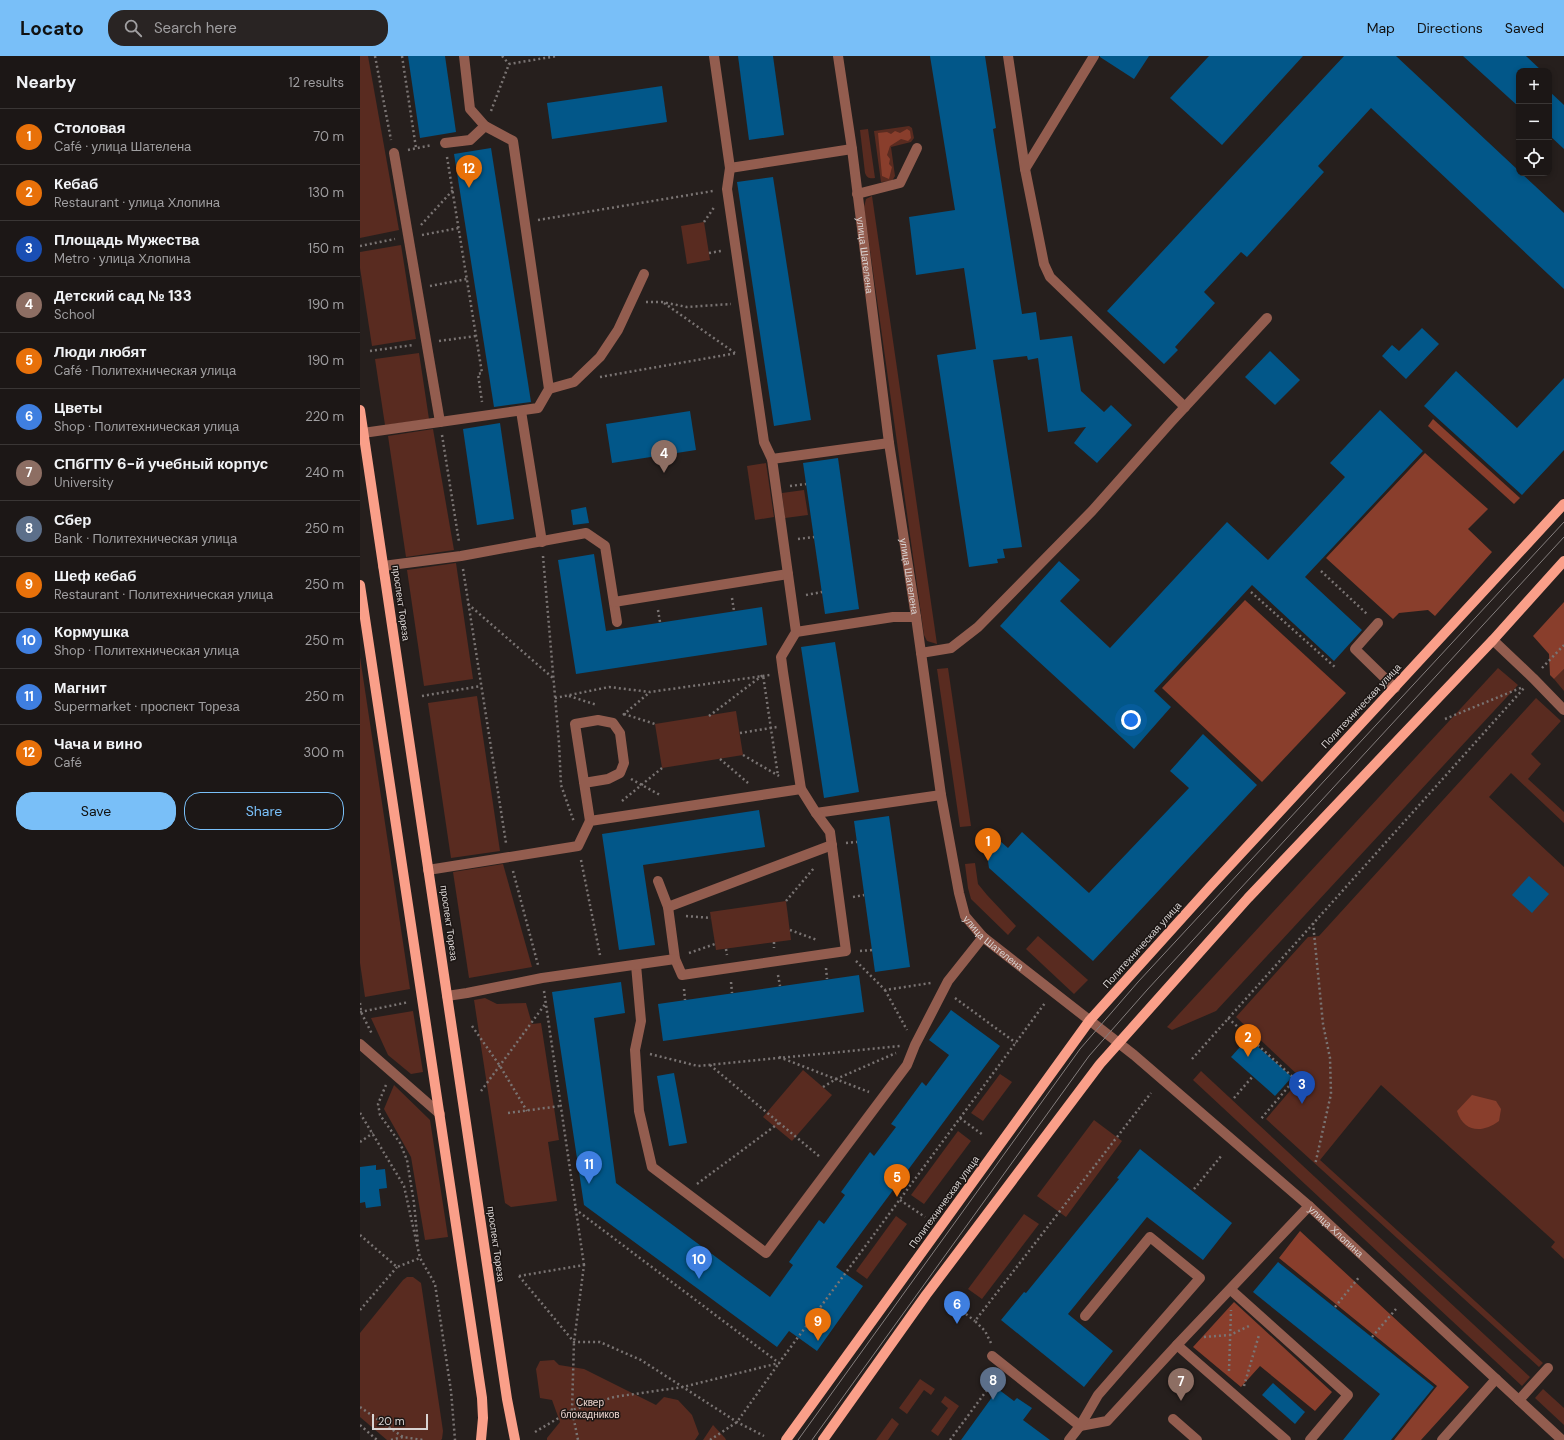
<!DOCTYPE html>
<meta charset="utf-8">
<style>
:root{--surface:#1c1716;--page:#292423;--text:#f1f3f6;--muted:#a09fa1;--line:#3a3635;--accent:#79bff8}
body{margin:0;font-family:"DM Sans",sans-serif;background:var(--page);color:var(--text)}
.controls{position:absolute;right:12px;top:12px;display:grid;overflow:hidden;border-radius:8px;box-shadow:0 2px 6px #0003}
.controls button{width:36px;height:36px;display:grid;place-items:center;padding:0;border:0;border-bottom:1px solid var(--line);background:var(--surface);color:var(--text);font:20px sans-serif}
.scale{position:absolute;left:12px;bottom:10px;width:56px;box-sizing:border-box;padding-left:4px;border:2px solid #d9d4d3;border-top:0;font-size:11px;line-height:14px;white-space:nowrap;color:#d9d4d3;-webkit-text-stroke:3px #1c1614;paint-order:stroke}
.you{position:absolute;left:771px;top:664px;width:14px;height:14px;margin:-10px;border:3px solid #fff;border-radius:50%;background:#1a73e8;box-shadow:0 0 0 6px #1a73e833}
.badge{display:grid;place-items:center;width:26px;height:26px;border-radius:50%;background:var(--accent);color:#fff;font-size:13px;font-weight:700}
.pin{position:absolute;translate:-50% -33px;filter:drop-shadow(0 1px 2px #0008)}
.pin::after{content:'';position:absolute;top:21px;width:14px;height:12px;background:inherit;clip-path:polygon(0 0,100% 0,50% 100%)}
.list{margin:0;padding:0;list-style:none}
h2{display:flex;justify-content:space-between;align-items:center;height:52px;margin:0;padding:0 16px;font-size:17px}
h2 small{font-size:13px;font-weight:400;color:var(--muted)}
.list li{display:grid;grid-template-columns:26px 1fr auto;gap:12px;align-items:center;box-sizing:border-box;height:56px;padding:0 16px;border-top:1px solid var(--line)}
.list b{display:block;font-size:15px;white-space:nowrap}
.list p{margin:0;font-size:13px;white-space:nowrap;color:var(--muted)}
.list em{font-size:13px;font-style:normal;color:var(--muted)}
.actions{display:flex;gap:8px;padding:12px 16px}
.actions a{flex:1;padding:9px 0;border:1px solid var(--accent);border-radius:16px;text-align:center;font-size:14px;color:var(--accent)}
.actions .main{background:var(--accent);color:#111}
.icon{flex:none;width:22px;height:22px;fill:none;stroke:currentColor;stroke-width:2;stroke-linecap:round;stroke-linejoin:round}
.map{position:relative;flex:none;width:1204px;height:1384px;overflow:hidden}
header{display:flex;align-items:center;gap:24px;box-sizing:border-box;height:56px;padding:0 20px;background:var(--accent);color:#111}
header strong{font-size:19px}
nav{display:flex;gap:22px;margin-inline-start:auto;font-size:14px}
.search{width:280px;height:36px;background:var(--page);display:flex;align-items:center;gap:10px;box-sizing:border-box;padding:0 14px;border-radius:16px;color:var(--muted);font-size:15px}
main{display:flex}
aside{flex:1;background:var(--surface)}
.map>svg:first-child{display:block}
</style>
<header>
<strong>Locato</strong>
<div class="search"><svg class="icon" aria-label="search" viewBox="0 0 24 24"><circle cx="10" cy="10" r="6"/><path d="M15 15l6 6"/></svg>Search here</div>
<nav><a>Map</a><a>Directions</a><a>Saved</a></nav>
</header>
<main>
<aside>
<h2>Nearby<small>12 results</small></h2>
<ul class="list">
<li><span class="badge" style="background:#e8710a">1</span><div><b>Столовая</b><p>Café · улица Шателена</p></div><em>70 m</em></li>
<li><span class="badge" style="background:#e8710a">2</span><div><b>Кебаб</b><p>Restaurant · улица Хлопина</p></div><em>130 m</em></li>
<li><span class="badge" style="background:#1a4fb4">3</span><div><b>Площадь Мужества</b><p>Metro · улица Хлопина</p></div><em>150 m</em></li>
<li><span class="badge" style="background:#8d6e63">4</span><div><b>Детский сад № 133</b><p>School</p></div><em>190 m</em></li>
<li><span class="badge" style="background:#e8710a">5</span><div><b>Люди любят</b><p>Café · Политехническая улица</p></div><em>190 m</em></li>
<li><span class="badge" style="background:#3f7fe0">6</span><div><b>Цветы</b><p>Shop · Политехническая улица</p></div><em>220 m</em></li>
<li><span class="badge" style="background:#8d6e63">7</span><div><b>СПбГПУ 6-й учебный корпус</b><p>University</p></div><em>240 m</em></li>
<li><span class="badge" style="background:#5c6f8a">8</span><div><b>Сбер</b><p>Bank · Политехническая улица</p></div><em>250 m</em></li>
<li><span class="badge" style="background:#e8710a">9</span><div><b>Шеф кебаб</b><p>Restaurant · Политехническая улица</p></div><em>250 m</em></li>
<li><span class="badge" style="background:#3f7fe0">10</span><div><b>Кормушка</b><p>Shop · Политехническая улица</p></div><em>250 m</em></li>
<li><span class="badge" style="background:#3f7fe0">11</span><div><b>Магнит</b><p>Supermarket · проспект Тореза</p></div><em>250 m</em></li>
<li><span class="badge" style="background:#e8710a">12</span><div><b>Чача и вино</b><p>Café</p></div><em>300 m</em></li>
</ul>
<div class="actions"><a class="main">Save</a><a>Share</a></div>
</aside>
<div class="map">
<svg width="1204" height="1384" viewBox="0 0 1204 1384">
<rect width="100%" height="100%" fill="#261f1d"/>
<g fill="#592b20">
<polygon points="0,0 8,0 39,174 0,182"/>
<polygon points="549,70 552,72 554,82 551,86 531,91 535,120 532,125 521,126 514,75"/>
<path d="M508,73L515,122C510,123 507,122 505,117L500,74Z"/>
<polygon points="512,140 577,588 567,585 564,579 504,151 506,143"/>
<polygon points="344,166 350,204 327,208 321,170"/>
<polygon points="41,189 56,283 12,290 0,212 0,196"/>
<polygon points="59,297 69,363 25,369 15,303"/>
<polygon points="73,373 94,494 46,501 28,380"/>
<polygon points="406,407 414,461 395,464 387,410"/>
<polygon points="444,434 448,459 425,462 422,437"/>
<polygon points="96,507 113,623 64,630 47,514"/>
<polygon points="0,601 50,933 5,941 0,907"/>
<polygon points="588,612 611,770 600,771 577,613"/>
<polygon points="1138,612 1158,629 856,955 812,974 807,971"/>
<polygon points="1204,613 1204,635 1194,623"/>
<polygon points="117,640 140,795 91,802 68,647"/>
<polygon points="1176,642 1201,665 1171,698 1181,708 1168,723 1204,756 1204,767 1151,717 1129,741 1204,811 1204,1203 1191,1191 1195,1186 1021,1029 960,1104 1183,1307 1179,1311 906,1063 941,1022 876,961 948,881 959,880"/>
<polygon points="376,655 383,699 302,712 295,668"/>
<polygon points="615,807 618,828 627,839 656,870 648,879 611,843 608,832 605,808"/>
<polygon points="143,808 172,911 109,922 93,816"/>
<polygon points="426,845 431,884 356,894 350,856"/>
<polygon points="678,880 728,924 714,938 666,893"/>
<polygon points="125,942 137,948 166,947 172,968 181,967 199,1084 188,1086 197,1145 151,1151 145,1147 114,944"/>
<polygon points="53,955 63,1016 51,1018 28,999 11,962"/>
<polygon points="443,1014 472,1039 432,1085 403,1061"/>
<polygon points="841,1015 1170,1321 1162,1330 833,1024"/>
<polygon points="640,1018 652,1026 623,1065 611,1057"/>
<polygon points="34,1029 70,1064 88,1181 65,1184 51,1101 24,1053"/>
<polygon points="734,1064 762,1085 706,1161 677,1140"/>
<polygon points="598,1075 611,1085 564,1148 551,1139"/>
<polygon points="664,1158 679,1168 622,1243 608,1233"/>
<polygon points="536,1160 547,1168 507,1223 496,1215"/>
<polygon points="47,1221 53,1221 61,1227 83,1375 82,1383 81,1384 27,1384 0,1361 0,1277 43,1224"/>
<polygon points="194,1304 199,1309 224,1313 296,1349 304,1341 318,1344 332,1359 339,1378 335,1384 187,1384 187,1382 200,1366 192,1344 180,1342 176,1313 180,1305"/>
<polygon points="560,1323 575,1333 571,1339 564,1334 547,1358 539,1352"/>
<polygon points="1183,1333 1204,1352 1204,1369 1175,1342"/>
<polygon points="585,1340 599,1350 578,1380 571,1375 588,1352 581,1346"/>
<polygon points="532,1362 539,1368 528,1384 516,1384"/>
<polygon points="353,1369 365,1382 366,1384 343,1384"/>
</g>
<g fill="#893e2c">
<polygon points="547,73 550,75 551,82 548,85 541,83 530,90 527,99 530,103 529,108 532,111 529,123 522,120 518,77 527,76 531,78 535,75 540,77"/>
<polygon points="1073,363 1160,442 1154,448 1068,370"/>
<polygon points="1065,397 1128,453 1108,473 1132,496 1075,560 1068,554 1039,557 1033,563 966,502"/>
<polygon points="885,544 986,637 902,726 802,632"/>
<polygon points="1204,546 1204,613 1194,623 1190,619 1189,598 1173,580"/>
<path d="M1112,1039L1136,1045L1141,1053L1139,1065C1123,1077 1104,1077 1097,1055Z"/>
<polygon points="940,1175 1109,1331 1061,1384 1034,1384 1077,1330 919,1202"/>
<polygon points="874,1246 972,1336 955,1355 900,1310 881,1331 833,1291"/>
</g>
<g fill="#025789">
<polygon points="48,0 85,0 96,76 60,82"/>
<polygon points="378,0 413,0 424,79 389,84"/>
<polygon points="570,0 625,0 636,72 633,73 662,258 676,256 680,284 712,280 721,335 744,356 751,349 772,369 737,407 714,387 726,371 688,376 678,302 668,304 667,300 633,304 662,491 643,493 645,502 637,503 638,507 609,511 577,299 616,293 604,212 556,219 549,161 595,154"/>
<polygon points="740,0 789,0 774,23 740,1"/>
<polygon points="849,0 943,0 862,89 810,42"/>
<polygon points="984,0 1036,0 1159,115 1159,117 1161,117 1204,157 1204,233 1011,52 958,110 964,116 887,201 881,196 844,236 855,247 815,291 818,294 804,308 747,255"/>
<polygon points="1103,0 1166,0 1182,15 1159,15 1159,51"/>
<polygon points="302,30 307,66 192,83 187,47"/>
<polygon points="1189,35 1204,49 1204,93 1189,79"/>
<polygon points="131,92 171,346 134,351 94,98"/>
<polygon points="413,121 451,364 414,370 377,126"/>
<polygon points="1062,272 1079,288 1046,323 1022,300 1032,289 1039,295"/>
<polygon points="910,295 940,324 915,349 885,321"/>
<polygon points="1096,315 1157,372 1204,322 1204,394 1162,439 1064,350"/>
<polygon points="1020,354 1063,395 945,521 1002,574 974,605 892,529 794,635 811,651 774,693 640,570 699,505 720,524 700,545 750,592 867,466 908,504 985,421 970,407"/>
<polygon points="330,355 336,394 252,407 246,368"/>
<polygon points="140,367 154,463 117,469 103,373"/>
<polygon points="478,402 499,553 465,558 443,407"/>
<polygon points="226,451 229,467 213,469 211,454"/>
<polygon points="234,498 246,575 402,551 407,589 216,618 198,504"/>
<polygon points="475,586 499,736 464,742 441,591"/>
<polygon points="843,678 897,729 733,905 629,812 627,798 640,785 648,792 662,776 729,837 829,732 810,715"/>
<polygon points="399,754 405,791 283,809 295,889 259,894 242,778"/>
<polygon points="529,760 550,911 515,916 494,765"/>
<polygon points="1169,820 1189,838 1172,857 1152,839"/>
<polygon points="499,919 504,956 303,985 298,948"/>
<polygon points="261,926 265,957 234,962 256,1127 410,1241 433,1209 429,1206 459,1164 464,1168 485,1139 481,1136 510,1096 514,1100 536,1071 531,1068 562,1026 566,1030 589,999 569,984 591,954 640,990 476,1211 503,1230 457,1295 429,1275 417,1291 224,1149 192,936"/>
<polygon points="888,982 932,1021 915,1040 871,1001"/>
<polygon points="314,1017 327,1087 309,1090 297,1020"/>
<polygon points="780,1093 872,1167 843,1204 787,1161 708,1258 753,1295 724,1331 641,1264 664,1236 666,1237 759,1123 757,1122"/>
<polygon points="16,1109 16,1114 25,1113 27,1132 19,1133 21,1150 6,1152 5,1146 0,1147 0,1111"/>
<polygon points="918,1206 1074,1331 1031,1384 983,1384 1020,1338 893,1236"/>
<polygon points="913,1327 945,1356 935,1368 902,1339"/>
<polygon points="638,1333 654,1345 657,1342 672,1352 663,1364 690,1384 601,1384"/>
</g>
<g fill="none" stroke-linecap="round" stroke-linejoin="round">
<g stroke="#7a7473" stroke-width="2.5" stroke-dasharray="2 3" stroke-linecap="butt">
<polyline points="15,0 31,84"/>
<polyline points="42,0 56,92"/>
<polyline points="142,0 149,8"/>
<polyline points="131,55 149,8 197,0"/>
<polyline points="48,94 72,89"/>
<polyline points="87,101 122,317 118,318 122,346"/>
<polyline points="178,164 353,135"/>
<polyline points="344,166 355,150"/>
<polyline points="61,169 93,134"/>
<polyline points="62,179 99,172"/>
<polyline points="0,190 35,183"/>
<polyline points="349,197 361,195"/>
<polyline points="70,230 107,223"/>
<polyline points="286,246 302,246 327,251 371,248"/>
<polyline points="304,247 375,297"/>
<polyline points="79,285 116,280"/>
<polyline points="10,295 53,289"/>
<polyline points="240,321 377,297"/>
<polyline points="82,379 99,486"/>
<polyline points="430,430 446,428"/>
<polyline points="438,483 454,481"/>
<polyline points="183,500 199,687 201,729 214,766"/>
<polyline points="103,513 146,787"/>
<polyline points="961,515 1007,558"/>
<polyline points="891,536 976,612"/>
<polyline points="446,539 462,536"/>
<polyline points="372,542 374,555"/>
<polyline points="108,548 193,622"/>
<polyline points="298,554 300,566"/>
<polyline points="1182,612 1204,589"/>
<polyline points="62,640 121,630"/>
<polyline points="209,640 237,649"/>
<polyline points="195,642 249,631 290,636 410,619"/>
<polyline points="264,658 295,668"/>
<polyline points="263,659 290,636"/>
<polyline points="349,660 403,619 418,720"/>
<polyline points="1085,663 1163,631"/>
<polyline points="380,677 417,671"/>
<polyline points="383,699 419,720"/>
<polyline points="360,703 388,727"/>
<polyline points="271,723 300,739"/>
<polyline points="262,745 302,712"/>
<polyline points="486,787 497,786"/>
<polyline points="221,804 240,899"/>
<polyline points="153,815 178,909"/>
<polyline points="493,841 504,839"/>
<polyline points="426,845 454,812"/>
<polyline points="326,860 351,862"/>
<polyline points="953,867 963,968 970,1002 971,1038 955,1109"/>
<polyline points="430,874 457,884"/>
<polyline points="414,886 414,892"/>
<polyline points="366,893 367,899"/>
<polyline points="500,895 512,894"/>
<polyline points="329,897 355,888"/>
<polyline points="496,905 525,934 571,927"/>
<polyline points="466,912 467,923"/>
<polyline points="418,919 420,930"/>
<polyline points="371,926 372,937"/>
<polyline points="324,933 325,944"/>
<polyline points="525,934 547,974"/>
<polyline points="184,935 224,1209"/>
<polyline points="595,942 656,987"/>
<polyline points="0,947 1,956 12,978"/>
<polyline points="0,956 49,946"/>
<polyline points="868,962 935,1023 900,1064"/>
<polyline points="112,970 140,1010 167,1055"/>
<polyline points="290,998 338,1010 540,990"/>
<polyline points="419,1001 509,1036"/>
<polyline points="832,1003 1164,632"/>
<polyline points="350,1009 460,1101"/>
<polyline points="26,1029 18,1048 20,1059 40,1087 47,1104 54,1147 58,1188"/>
<polyline points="463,1031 476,1023 536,997"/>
<polyline points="121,1035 186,947"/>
<polyline points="874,1042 893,1020"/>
<polyline points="0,1057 44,1130 60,1202 75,1228 91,1335 95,1384"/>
<polyline points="148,1057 200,1050"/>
<polyline points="600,1062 623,1079"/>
<polyline points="0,1086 13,1077"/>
<polyline points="337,1128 419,1067"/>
<polyline points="834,1133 862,1099"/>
<polyline points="540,1144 565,1161"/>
<polyline points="215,1153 419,1307 685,947"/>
<polyline points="0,1179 37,1211 60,1202"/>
<polyline points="159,1220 214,1286 240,1286 281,1304 377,1366 404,1380"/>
<polyline points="159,1220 224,1209 214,1286 212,1354 218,1384"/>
<polyline points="590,1246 615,1265"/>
<polyline points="975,1251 1000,1220"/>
<polyline points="0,1254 37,1211"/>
<polyline points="844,1281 870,1279 889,1270"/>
<polyline points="1012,1281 1036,1253"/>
<polyline points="631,1287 625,1275 615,1265 791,1037"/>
<polyline points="869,1315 871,1254"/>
<polyline points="884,1330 899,1279"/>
<polyline points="0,1351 43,1381 63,1384"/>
<polyline points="0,1369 17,1384"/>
<polyline points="175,1376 212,1354 254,1341 323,1331 419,1307"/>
<polyline points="31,1384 43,1381"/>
<polyline points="350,1384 377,1366 419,1307"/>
<polyline points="590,1384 627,1334 630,1316"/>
</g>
<g stroke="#935d4f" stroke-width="10">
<polyline points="354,0 370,112 492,93"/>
<path id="s1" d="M478,0L492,93L529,387L556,561L581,739L599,837L605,860L623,881L774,999L949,1150L1202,1384"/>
<polyline points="648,0 665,113 684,208 690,221 825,351"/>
<polyline points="85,87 110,84 125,70"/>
<path d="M34,97C50,186 64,276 80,366"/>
<polyline points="370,112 367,133 404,386 412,403"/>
<polyline points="665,113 734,0"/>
<polyline points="497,138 540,127 557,92"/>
<polyline points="189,333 214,326 240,301 258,274 284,218"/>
<polyline points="161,355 182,486"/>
<polyline points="3,377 178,352 189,333 153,85 125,70 110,53 104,0"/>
<polyline points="23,510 101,500 226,477 245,490 257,566"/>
<polyline points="254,546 428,518"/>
<polyline points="1018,567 995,593 1035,632"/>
<polyline points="436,576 533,561 556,561"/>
<polyline points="1133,584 1173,622 1204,654"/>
<polyline points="561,597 591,592 618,571 732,455 811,366 907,262"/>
<polyline points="224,727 248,723 260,717 264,707 260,677 253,667 238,664 215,668 230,765"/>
<polyline points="456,757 581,739"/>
<polyline points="68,814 218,790 230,765 441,733"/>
<polyline points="298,825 308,851 315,903 322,919 486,895 470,776 456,757 441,733 423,616 421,601 436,576 412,403 529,387"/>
<polyline points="308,851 472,789"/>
<polyline points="276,909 281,965 275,994 279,1055 292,1111 406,1197 547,1009 555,989 588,925 623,881"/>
<polyline points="87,940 107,937 182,922 315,903"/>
<polyline points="0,988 80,1058"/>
<polyline points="871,1234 988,1339 950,1384"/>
<polyline points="817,1289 926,1384"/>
<polyline points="632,1300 720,1370 747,1365 817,1289 949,1150"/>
<polyline points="1159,1344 1188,1312"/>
<polyline points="813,1363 837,1384"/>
<polyline points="709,1384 720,1370 738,1339 840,1222 790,1181 725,1260"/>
<polyline points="1082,1384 1136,1323"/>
</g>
<g stroke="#fa9f89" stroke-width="10">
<polyline points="0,354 147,1343 155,1384"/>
<polyline points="0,529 122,1342 123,1362 121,1384"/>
<polyline points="426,1384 730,964 849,832 1204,448"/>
<polyline points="463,1384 566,1239 740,1008 888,842 1133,584 1204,505"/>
</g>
<g stroke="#847e7d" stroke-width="1">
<polyline points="438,1384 720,993 778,926 1204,466"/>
<polyline points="452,1384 729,1000 787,934 1204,481"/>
</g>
</g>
<g text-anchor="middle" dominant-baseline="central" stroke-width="3" stroke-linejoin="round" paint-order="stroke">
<g font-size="10" fill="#d9d4d3" stroke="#1c1614">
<text stroke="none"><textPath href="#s1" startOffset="201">улица Шателена</textPath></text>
<text stroke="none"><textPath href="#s1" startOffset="525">улица Шателена</textPath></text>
<text transform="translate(41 547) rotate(82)">проспект Тореза</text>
<text transform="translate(1001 650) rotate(-47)">Политехническая улица</text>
<text transform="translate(89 867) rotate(82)">проспект Тореза</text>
<text stroke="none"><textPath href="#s1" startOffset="909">улица Шателена</textPath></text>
<text transform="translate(782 889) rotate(-48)">Политехническая улица</text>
<text transform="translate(584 1146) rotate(-54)">Политехническая улица</text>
<text stroke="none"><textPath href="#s1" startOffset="1357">улица Хлопина</textPath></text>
<text transform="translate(136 1188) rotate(82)">проспект Тореза</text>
</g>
<g font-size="10" fill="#efd7d1" stroke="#1c1614">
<text x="230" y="1346">Сквер<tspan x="230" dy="12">блокадников</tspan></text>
</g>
</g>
</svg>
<div class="controls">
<button>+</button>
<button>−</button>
<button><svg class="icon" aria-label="locate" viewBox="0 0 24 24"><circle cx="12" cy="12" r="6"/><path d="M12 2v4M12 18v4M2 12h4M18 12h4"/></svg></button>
</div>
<div class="scale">20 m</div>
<div class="you"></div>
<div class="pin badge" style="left:628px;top:805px;background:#e8710a">1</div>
<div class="pin badge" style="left:888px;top:1001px;background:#e8710a">2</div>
<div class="pin badge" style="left:942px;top:1048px;background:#1a4fb4">3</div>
<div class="pin badge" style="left:304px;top:417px;background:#8d6e63">4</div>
<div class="pin badge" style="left:537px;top:1141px;background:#e8710a">5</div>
<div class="pin badge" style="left:597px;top:1268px;background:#3f7fe0">6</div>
<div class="pin badge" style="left:821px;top:1345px;background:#8d6e63">7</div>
<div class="pin badge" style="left:633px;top:1344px;background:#5c6f8a">8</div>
<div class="pin badge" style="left:458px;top:1285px;background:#e8710a">9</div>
<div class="pin badge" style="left:339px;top:1223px;background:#3f7fe0">10</div>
<div class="pin badge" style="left:229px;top:1128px;background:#3f7fe0">11</div>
<div class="pin badge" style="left:109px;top:132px;background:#e8710a">12</div>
</div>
</main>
